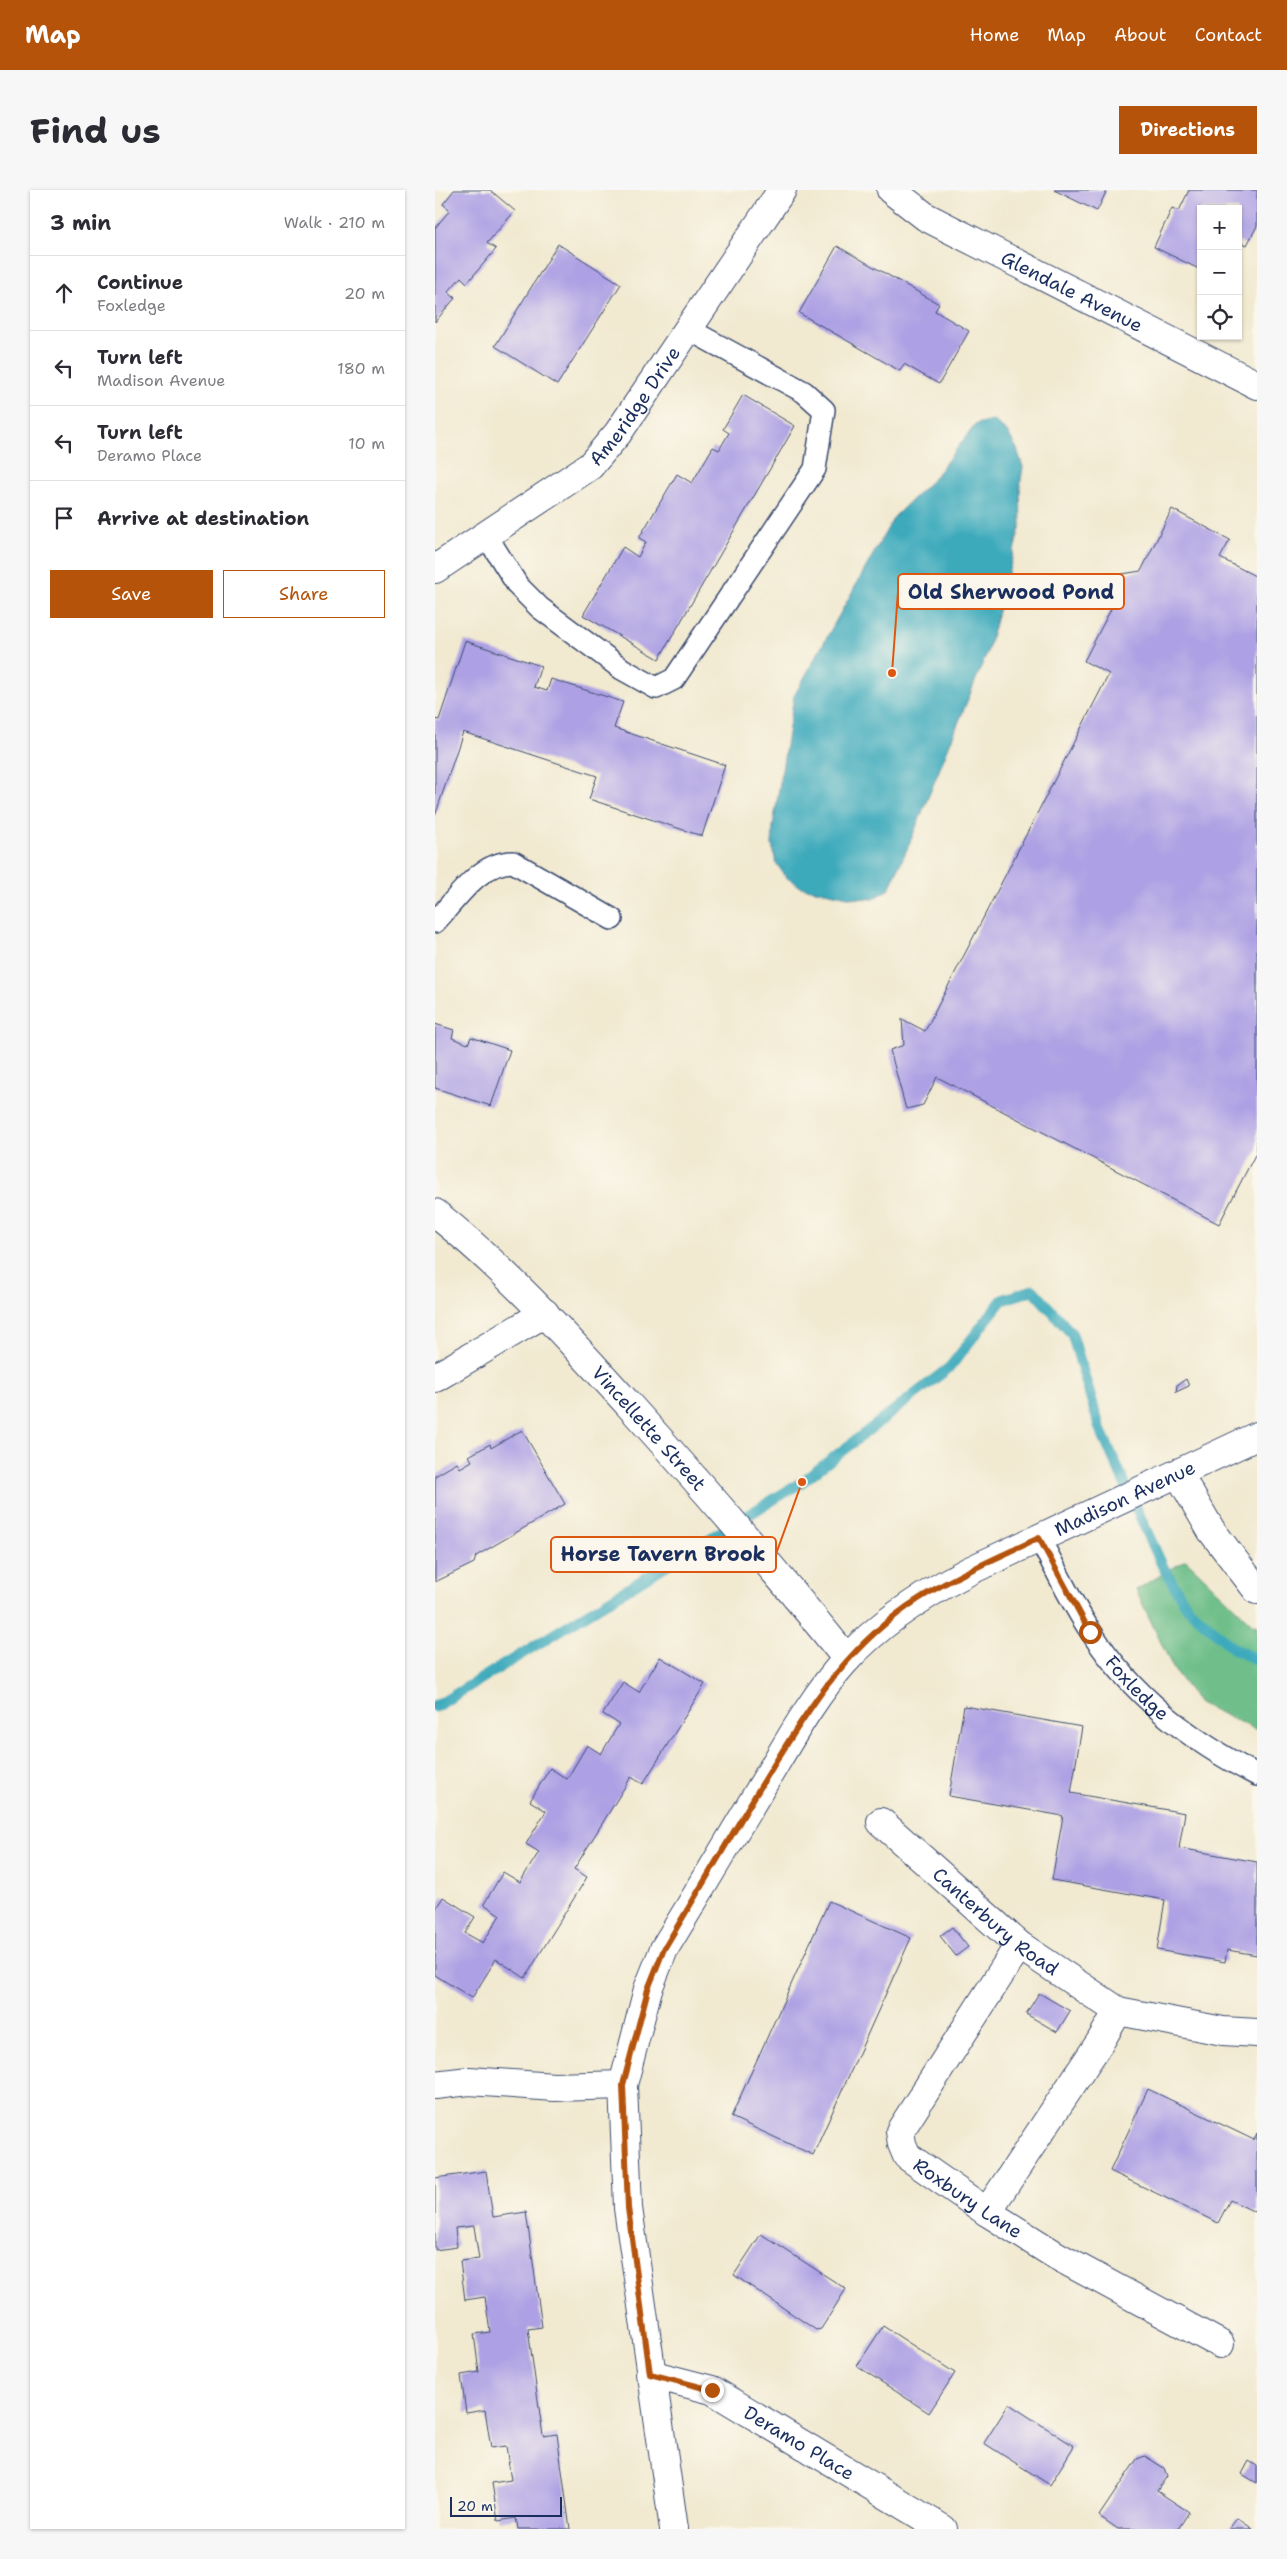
<!DOCTYPE html>
<meta charset="utf-8">
<style>
:root{--surface:#fff;--page:#f7f7f7;--text:#2b2b33;--muted:#7c7c81;--line:#e1e1e2;--accent:#b45309}
body{margin:0;font-family:"Shantell Sans",sans-serif;background:var(--page);color:var(--text)}
.controls{position:absolute;right:15px;top:15px;display:grid;overflow:hidden;border-radius:0px;box-shadow:0 1px 4px #0004}
.controls button{width:45px;height:45px;display:grid;place-items:center;padding:0;border:0;border-bottom:1px solid var(--line);background:var(--surface);color:var(--text);font:25px sans-serif}
.scale{position:absolute;left:15px;bottom:12px;width:112px;box-sizing:border-box;padding-left:5px;border:2px solid #1b2f5e;border-top:0;font-size:14px;line-height:18px;white-space:nowrap;color:#1b2f5e;-webkit-text-stroke:4px #fbf7ec;paint-order:stroke}
.stop{position:absolute;width:15px;height:15px;margin:-11px;border:4px solid #b45309;border-radius:50%;background:#fff}
.stop.end{background:#b45309;border-color:#fff;box-shadow:0 1px 5px #0008}
.list{margin:0;padding:0;list-style:none}
h2{display:flex;justify-content:space-between;align-items:center;height:65px;margin:0;padding:0 20px;font-size:21px}
h2 small{font-size:16px;font-weight:400;color:var(--muted)}
.list li{display:grid;grid-template-columns:32px 1fr auto;gap:15px;align-items:center;box-sizing:border-box;height:75px;padding:0 20px;border-top:1px solid var(--line)}
.list b{display:block;font-size:19px;white-space:nowrap}
.list p{margin:0;font-size:16px;white-space:nowrap;color:var(--muted)}
.list em{font-size:16px;font-style:normal;color:var(--muted)}
.actions{display:flex;gap:10px;padding:15px 20px}
.actions a{flex:1;padding:11px 0;border:1px solid var(--accent);border-radius:0px;text-align:center;font-size:18px;color:var(--accent)}
.actions .main{background:var(--accent);color:#fff}
.icon{flex:none;width:28px;height:28px;fill:none;stroke:currentColor;stroke-width:2;stroke-linecap:round;stroke-linejoin:round}
.map{position:relative;flex:none;width:822px;height:2339px;overflow:hidden;border-radius:0px}
header{display:flex;align-items:center;gap:30px;box-sizing:border-box;height:70px;padding:0 25px;background:var(--accent);color:#fff}
header strong{font-size:24px}
nav{display:flex;gap:28px;margin-inline-start:auto;font-size:18px}
.intro{display:flex;align-items:center;justify-content:space-between;box-sizing:border-box;height:120px;padding:0 30px}
h1{margin:0;font-size:35px}
.button{padding:12px 22px;border-radius:0px;background:var(--accent);color:#fff;font-size:18px;font-weight:700}
main{display:flex;gap:30px;padding:0 30px}
aside{flex:1;background:var(--surface);border-radius:0px;box-shadow:0 1px 4px #0004}
.map>svg:first-child{display:block}
</style>
<header>
<strong>Map</strong>
<nav><a>Home</a><a>Map</a><a>About</a><a>Contact</a></nav>
</header>
<div class="intro"><h1>Find us</h1><a class="button">Directions</a></div>
<main>
<aside>
<h2>3 min<small>Walk · 210 m</small></h2>
<ul class="list">
<li><svg class="icon" aria-label="ahead" viewBox="0 0 24 24"><path d="M12 20V5M6 11l6-6 6 6"/></svg><div><b>Continue</b><p>Foxledge</p></div><em>20 m</em></li>
<li><svg class="icon" aria-label="left" viewBox="0 0 24 24"><path d="M17 20v-9H6M10 6l-5 5 5 5"/></svg><div><b>Turn left</b><p>Madison Avenue</p></div><em>180 m</em></li>
<li><svg class="icon" aria-label="left" viewBox="0 0 24 24"><path d="M17 20v-9H6M10 6l-5 5 5 5"/></svg><div><b>Turn left</b><p>Deramo Place</p></div><em>10 m</em></li>
<li><svg class="icon" aria-label="arrive" viewBox="0 0 24 24"><path d="M6 21V4h12l-3 4 3 4H6"/></svg><div><b>Arrive at destination</b></div></li>
</ul>
<div class="actions"><a class="main">Save</a><a>Share</a></div>
</aside>
<div class="map">
<svg width="822" height="2339" viewBox="0 0 822 2339">
<rect width="100%" height="100%" fill="#fbf7ec"/>
<filter id="ink" filterUnits="userSpaceOnUse"><feTurbulence type="fractalNoise" baseFrequency=".02" numOctaves="2"/><feDisplacementMap in="SourceGraphic" scale="10" xChannelSelector="R" yChannelSelector="G"/><feConvolveMatrix kernelMatrix="1 2 1 2 8 2 1 2 1" color-interpolation-filters="sRGB"/></filter>
<filter id="wash" filterUnits="userSpaceOnUse"><feTurbulence type="fractalNoise" baseFrequency=".0096" numOctaves="4" result="noise"/><feDisplacementMap in="SourceGraphic" scale="20" xChannelSelector="R" yChannelSelector="G"/><feGaussianBlur stdDeviation="1.12" result="paint"/><feColorMatrix in="noise" values="0 0 0 0 0 0 0 0 0 0 0 0 0 0 0 0 0 1.4 0 .05"/><feComposite in="paint" operator="in"/></filter>
<g filter="url(#wash)">
<rect width="100%" height="100%" fill="#f1e9d0"/>
<polygon fill="#6fbf8a" stroke="#457774" points="751,1370 817,1434 822,1436 822,1540 764,1513 739,1480 701,1400"/>
<polygon fill="#3daabc" stroke="#2c6c8d" points="558,230 573,243 582,259 588,277 585,296 586,334 553,460 473,657 454,699 438,709 418,708 366,697 351,687 341,673 337,655 338,636 359,506 459,327 498,289 541,234"/>
<g fill="none" stroke-linecap="round" stroke-linejoin="round">
<polyline stroke="#3daabc" stroke-width="11" points="0,1517 367,1292 515,1177 567,1110 598,1100 637,1144 665,1239 728,1377 752,1417 799,1459 822,1470"/>
</g>
<g id="blocks">
<g fill="#ada0e4">
<polygon points="19,0 55,0 80,21 52,53 61,59 32,93 26,87 13,102 20,108 0,132 0,38 15,20 8,14"/>
<polygon points="619,0 672,0 662,21"/>
<polygon points="754,0 822,0 822,36 812,55 803,51 803,19 766,19 766,80 719,57 737,18 744,21"/>
<polygon points="123,54 186,94 122,195 60,156"/>
<polygon points="402,56 504,114 500,121 534,141 504,194 469,174 465,181 364,123"/>
<polygon points="308,205 360,236 224,469 148,425 188,357 203,367 211,352 204,348 242,284 257,293 278,257 284,260 294,243 288,239"/>
<polygon points="737,319 795,350 785,368 822,387 822,961 784,1034 502,887 488,915 471,919 455,860 469,855 467,829 490,841 674,484 649,471 676,419 667,414 666,393 684,390 687,384 706,381"/>
<polygon points="30,451 106,476 99,497 112,501 116,489 188,512 179,538 290,575 267,646 154,609 162,586 28,542 0,626 0,529 4,530"/>
<polygon points="0,834 19,840 17,848 33,854 36,847 75,860 56,916 0,898"/>
<polygon points="751,1189 754,1196 741,1202 742,1195"/>
<polygon points="87,1240 130,1314 41,1366 39,1373 0,1392 0,1286 22,1273 25,1278 37,1271 34,1266 55,1254 56,1258"/>
<polygon points="225,1467 270,1494 208,1594 196,1587 139,1679 152,1687 90,1788 61,1769 37,1808 0,1785 0,1720 8,1707 40,1727 30,1743 48,1753 65,1725 49,1714 68,1682 85,1692 104,1662 91,1654 111,1621 95,1611 115,1578 132,1589 152,1555 166,1564 184,1534 168,1524 188,1492 204,1502"/>
<polygon points="529,1516 647,1537 636,1603 750,1623 744,1658 822,1672 822,1765 792,1760 790,1772 722,1760 730,1710 617,1690 628,1626 514,1606"/>
<polygon points="394,1711 476,1748 378,1965 296,1927"/>
<polygon points="517,1737 533,1757 521,1766 505,1746"/>
<polygon points="604,1803 635,1821 622,1842 591,1824"/>
<polygon points="713,1899 819,1950 822,1943 822,2023 795,2010 783,2033 675,1981"/>
<polygon points="51,1981 58,2027 91,2022 107,2137 93,2139 108,2246 122,2244 135,2339 83,2339 81,2328 63,2331 57,2293 76,2290 71,2256 56,2258 50,2220 31,2223 26,2185 44,2182 39,2144 55,2142 50,2107 30,2110 25,2071 44,2069 39,2036 20,2038 22,2057 0,2060 0,1988"/>
<polygon points="326,2044 411,2099 386,2139 381,2140 299,2085"/>
<polygon points="448,2136 520,2183 494,2223 422,2176"/>
<polygon points="574,2214 639,2256 615,2295 549,2253"/>
<polygon points="710,2266 729,2278 732,2286 722,2301 754,2322 743,2339 683,2339 664,2326 702,2269"/>
<polygon points="814,2271 822,2276 822,2293 807,2284"/>
<polygon points="802,2328 818,2339 794,2339"/>
</g>
</g>
</g>
<g filter="url(#ink)">
<use href="#blocks" fill-opacity="0" stroke="#3b4b6f" stroke-width="1"/>
<g fill="none" stroke-linecap="round" stroke-linejoin="round">
<defs>
<g id="service">
<polyline points="51,345 83,396 105,418 187,479 221,498 239,489 380,279 389,220 369,202 253,139"/>
<path d="M0,732C22,709 44,672 78,672L177,729"/>
<path id="s1" d="M604,1348C621,1379 636,1413 656,1442C698,1506 754,1550 822,1585"/>
</g>
<g id="minor">
<path id="s2" d="M456,0L491,27L822,195"/>
<path id="s3" d="M0,379L155,276L183,243L347,0"/>
<polyline points="0,1188 110,1123"/>
<polyline points="743,1283 776,1340 822,1400"/>
<path id="s4" d="M446,1632L584,1755L683,1821"/>
<path id="s5" d="M584,1755L465,1941L467,1954L472,1966L552,2022L622,2066L785,2154"/>
<polyline points="0,1895 34,1891 119,1897 188,1895"/>
<polyline points="552,2022 665,1852 683,1821 788,1841 822,1843"/>
<path id="s6" d="M215,2184L277,2200L508,2339"/>
</g>
<g id="tertiary">
<path id="s7" d="M0,1023C73,1081 131,1146 193,1214C268,1297 341,1381 412,1469"/>
</g>
<g id="secondary">
<path id="s8" d="M239,2339L193,2018L188,1895L213,1799L229,1759C262,1705 294,1651 327,1596C353,1553 377,1508 411,1470C445,1432 490,1404 534,1381L822,1246"/>
</g>
</defs>
<use href="#service" stroke="#3b4b6f" stroke-width="24"/>
<use href="#minor" stroke="#3b4b6f" stroke-width="30"/>
<use href="#tertiary" stroke="#3b4b6f" stroke-width="30"/>
<use href="#secondary" stroke="#3b4b6f" stroke-width="30"/>
<use href="#service" stroke="#fff" stroke-width="21"/>
<use href="#minor" stroke="#fff" stroke-width="28"/>
<use href="#tertiary" stroke="#fff" stroke-width="28"/>
<use href="#secondary" stroke="#fff" stroke-width="28"/>
</g>
</g>
<g fill="none" stroke-linecap="round" stroke-linejoin="round" filter="url(#ink)">
<path stroke="#b45309" stroke-width="6" d="M277,2200L215,2184L193,2018L188,1895L213,1799L229,1759C259,1708 290,1657 320,1606C364,1534 402,1466 473,1416C514,1388 560,1369 604,1348L655,1442"/>
</g>
<g text-anchor="middle" dominant-baseline="central" stroke-width="5" stroke-linejoin="round" paint-order="stroke">
<g font-size="19" fill="#1b2f5e" stroke="#fbf7ec">
<text stroke="none"><textPath href="#s2" startOffset="208">Glendale Avenue</textPath></text>
<text stroke="none"><textPath href="#s3" startOffset="261">Ameridge Drive</textPath></text>
<text stroke="none"><textPath href="#s7" startOffset="304">Vincellette Street</textPath></text>
<text stroke="none"><textPath href="#s8" startOffset="1256">Madison Avenue</textPath></text>
<text stroke="none"><textPath href="#s1" startOffset="180">Foxledge</textPath></text>
<text stroke="none"><textPath href="#s4" startOffset="152">Canterbury Road</textPath></text>
<text stroke="none"><textPath href="#s5" startOffset="321">Roxbury Lane</textPath></text>
<text stroke="none"><textPath href="#s6" startOffset="166">Deramo Place</textPath></text>
</g>
</g>
<path fill="none" stroke="#de5710" stroke-width="2" d="M457 483L463 402M367 1292L341 1364"/>
<g fill="#de5710" stroke="#fbf7ec" stroke-width="2">
<circle cx="457" cy="483" r="5"/>
<circle cx="367" cy="1292" r="5"/>
</g>
<g fill="#fbf7ec" stroke="#de5710" stroke-width="2">
<rect x="463" y="384" width="226" height="35" rx="5"/>
<rect x="116" y="1347" width="225" height="35" rx="5"/>
</g>
<g font-size="20" text-anchor="middle" font-weight="bold" fill="#1b2f5e">
<text x="576" y="409">Old Sherwood Pond</text>
<text x="228" y="1371">Horse Tavern Brook</text>
</g>
</svg>
<div class="controls">
<button>+</button>
<button>−</button>
<button><svg class="icon" aria-label="locate" viewBox="0 0 24 24"><circle cx="12" cy="12" r="6"/><path d="M12 2v4M12 18v4M2 12h4M18 12h4"/></svg></button>
</div>
<div class="scale">20 m</div>
<div class="stop" style="left:655px;top:1442px"></div>
<div class="stop end" style="left:277px;top:2200px"></div>
</div>
</main>
